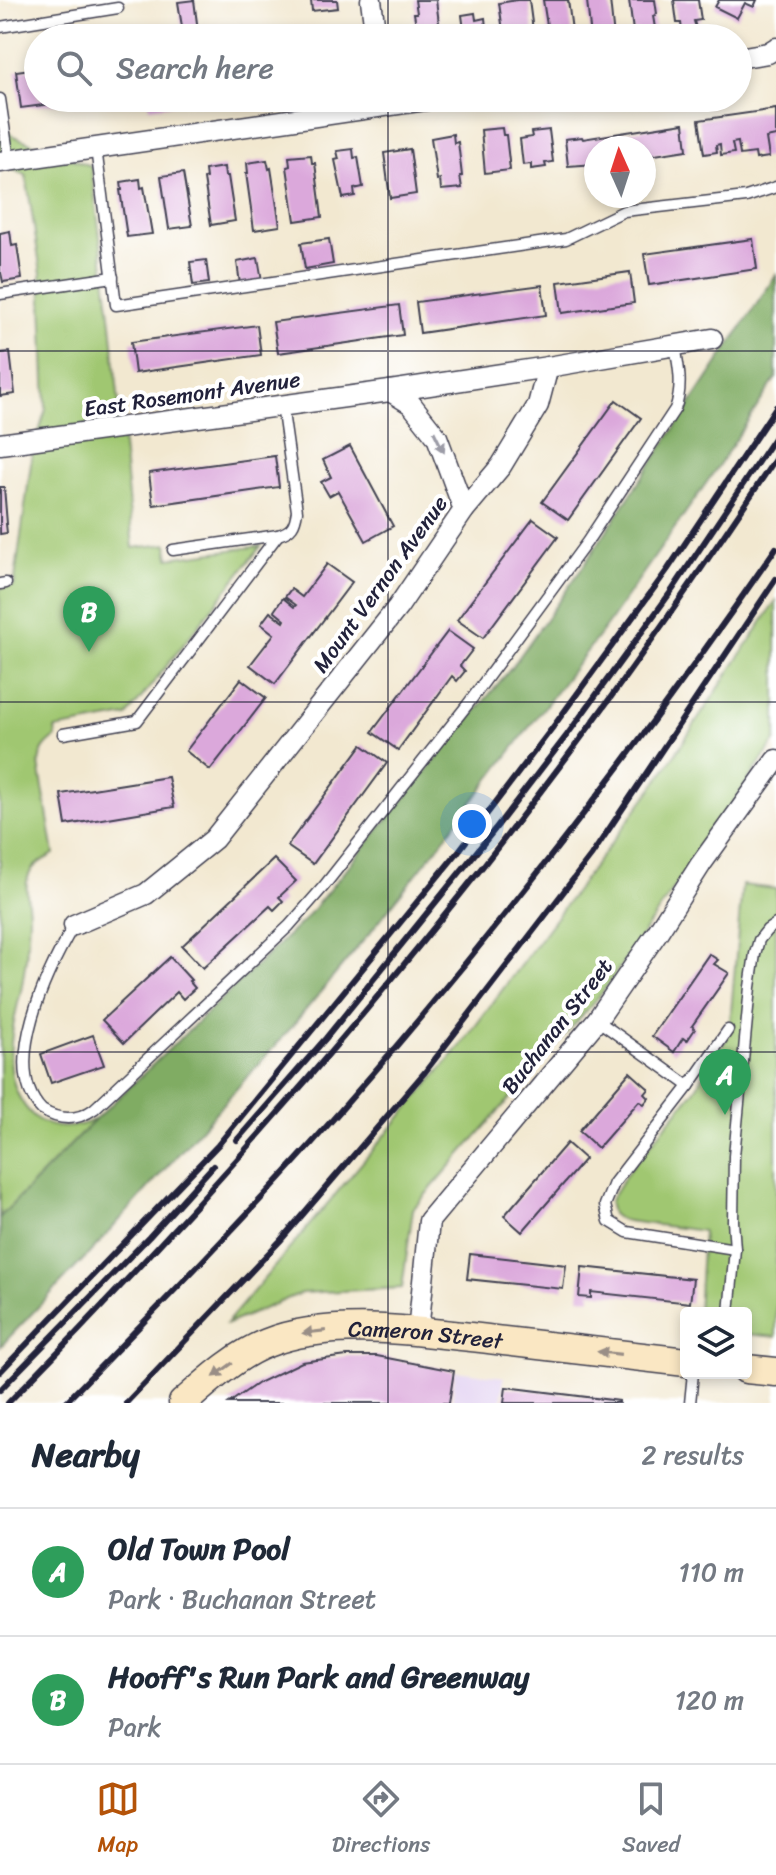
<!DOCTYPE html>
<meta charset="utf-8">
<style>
:root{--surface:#fff;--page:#f2f2f3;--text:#1f2937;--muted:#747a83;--line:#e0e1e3;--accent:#b45309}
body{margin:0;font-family:Sriracha,sans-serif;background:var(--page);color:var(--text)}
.controls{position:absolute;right:24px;bottom:24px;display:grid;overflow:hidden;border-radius:8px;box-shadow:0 4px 12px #0003}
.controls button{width:72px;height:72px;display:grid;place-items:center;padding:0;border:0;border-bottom:2px solid var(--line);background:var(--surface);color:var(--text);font:40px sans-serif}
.compass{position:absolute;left:584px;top:136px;width:72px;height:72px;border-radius:50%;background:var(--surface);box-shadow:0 4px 12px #0003;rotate:357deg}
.you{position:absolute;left:472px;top:824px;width:28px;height:28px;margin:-20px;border:6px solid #fff;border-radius:50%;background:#1a73e8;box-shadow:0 0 0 12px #1a73e833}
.badge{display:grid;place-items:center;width:52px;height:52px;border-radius:50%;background:var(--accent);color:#fff;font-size:26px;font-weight:700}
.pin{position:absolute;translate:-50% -66px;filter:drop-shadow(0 2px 4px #0008)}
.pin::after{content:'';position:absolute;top:42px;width:28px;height:24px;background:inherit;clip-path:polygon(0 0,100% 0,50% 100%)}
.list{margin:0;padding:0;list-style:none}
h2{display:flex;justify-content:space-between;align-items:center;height:104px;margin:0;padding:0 32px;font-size:34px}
h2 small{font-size:26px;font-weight:400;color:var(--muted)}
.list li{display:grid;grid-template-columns:52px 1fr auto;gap:24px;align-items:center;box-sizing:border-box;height:128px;padding:0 32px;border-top:2px solid var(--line)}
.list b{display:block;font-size:30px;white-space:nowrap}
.list p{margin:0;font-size:26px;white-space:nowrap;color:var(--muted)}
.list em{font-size:26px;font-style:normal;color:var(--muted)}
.icon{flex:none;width:44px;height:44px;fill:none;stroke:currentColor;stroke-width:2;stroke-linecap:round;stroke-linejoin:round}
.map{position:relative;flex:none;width:776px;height:1403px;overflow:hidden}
.search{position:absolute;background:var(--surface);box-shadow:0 4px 12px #0003;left:24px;right:24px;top:24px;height:88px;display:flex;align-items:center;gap:20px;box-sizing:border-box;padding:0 28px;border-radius:44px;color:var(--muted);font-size:30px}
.sheet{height:360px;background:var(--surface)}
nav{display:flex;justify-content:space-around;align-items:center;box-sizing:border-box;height:112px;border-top:2px solid var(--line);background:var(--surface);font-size:22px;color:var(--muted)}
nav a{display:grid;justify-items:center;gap:4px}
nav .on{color:var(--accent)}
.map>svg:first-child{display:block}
</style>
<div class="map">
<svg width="776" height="1403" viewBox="0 0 776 1403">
<rect width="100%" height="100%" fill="#fff"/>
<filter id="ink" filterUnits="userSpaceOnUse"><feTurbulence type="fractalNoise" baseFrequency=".0125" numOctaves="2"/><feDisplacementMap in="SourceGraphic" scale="16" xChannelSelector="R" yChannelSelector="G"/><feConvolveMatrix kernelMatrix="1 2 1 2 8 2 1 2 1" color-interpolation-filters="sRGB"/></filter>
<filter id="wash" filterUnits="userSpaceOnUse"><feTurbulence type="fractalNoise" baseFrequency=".006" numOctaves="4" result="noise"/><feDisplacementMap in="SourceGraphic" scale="32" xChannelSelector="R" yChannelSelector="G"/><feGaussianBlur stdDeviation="1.8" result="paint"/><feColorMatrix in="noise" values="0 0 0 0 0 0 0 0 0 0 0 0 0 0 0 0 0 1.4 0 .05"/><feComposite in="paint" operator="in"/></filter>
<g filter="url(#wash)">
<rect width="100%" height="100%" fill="#f2e8d0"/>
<polygon fill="#e3d3f2" points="455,1371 504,1377 501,1403 452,1403"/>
<g fill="#a0c771" stroke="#617456" stroke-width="2">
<path d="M0,123L13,136L91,166L111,323L133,548L167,544L169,558L261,546L127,716L55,729L56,737C45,745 40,751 39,764L54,854C45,859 34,864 30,873C23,885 29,902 29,915C29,930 27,944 26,959C24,971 23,983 20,995C9,1038 0,1089 37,1119C56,1132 77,1128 96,1119L0,1217V588L14,586L32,456L46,409L41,273L26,175L0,164Z"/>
<polygon points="776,601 776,740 602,993 413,1209 402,1288 301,1293 225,1325 459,1048 656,783"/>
<polygon points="742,885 776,889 776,1337 746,1334 746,1313 698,1313 703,1231 620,1220 612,1214 609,1202 630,1169 694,1091 729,1035"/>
</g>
<polygon fill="#80ac63" stroke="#51674f" stroke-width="2" points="776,275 776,378 723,459 607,625 444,839 368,935 289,1030 101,1241 0,1347 0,1217 96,1119 306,918 512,667 580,571"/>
<g id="blocks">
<g fill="#dba8db">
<polygon points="194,0 198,31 183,33 178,2"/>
<polygon points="311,0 337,0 338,8 312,11"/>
<polygon points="415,0 436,0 441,38 418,38 414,13 417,13"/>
<polygon points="517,0 529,0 534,38 504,38 499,3"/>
<polygon points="543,0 568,0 573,38 549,38"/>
<polygon points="610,0 614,38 591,38 587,1"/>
<polygon points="629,0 655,0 657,14 653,16 655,28 650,29 651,35 639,37 638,30 633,31"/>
<polygon points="674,0 698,0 701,20 694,21 696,28 682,30 681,23 677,23"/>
<polygon points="719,0 757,0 754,7 745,3 737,18 715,7"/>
<polygon points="475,13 476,20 485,18 487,38 465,38 462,15"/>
<polygon points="339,27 340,38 317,38 316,30"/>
<polygon points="292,29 293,38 269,38 269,32"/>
<polygon points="250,31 251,38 232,38 231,34"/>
<polygon points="38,68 38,98 82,98 82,100 21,108 16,71"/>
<polygon points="148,98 177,98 178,104 149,108"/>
<polygon points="776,109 776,136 766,138 769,157 756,159 755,153 740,155 738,142 732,143 734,153 721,155 720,144 716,145 717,152 704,154 699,120"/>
<polygon points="684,123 687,150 648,156 650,169 644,170 644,148 596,148 596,164 568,166 565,139 582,137 583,139"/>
<polygon points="502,128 503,135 506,135 510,170 485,173 481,130"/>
<polygon points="549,130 553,162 545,163 546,167 531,169 531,164 523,165 520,139 532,137 531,132"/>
<polygon points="453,134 454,143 458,142 462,176 460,176 462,188 441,190 440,179 437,180 431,138"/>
<polygon points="353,149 354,158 358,157 363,187 354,189 355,196 343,198 335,160 339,159 337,151"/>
<polygon points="410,149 416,194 390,198 384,153"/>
<polygon points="311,155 312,163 315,163 322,217 295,221 287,167 290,166 289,157"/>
<polygon points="267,160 269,169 271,168 280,226 254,230 246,173 248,173 247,163"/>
<polygon points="224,167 225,176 228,176 235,221 211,225 204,179 206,178 205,170"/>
<polygon points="183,173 192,226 169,229 161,176"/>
<polygon points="140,179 141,188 144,187 152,234 127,237 120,190 122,190 121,182"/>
<polygon points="10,231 12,246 17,245 22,279 3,282 1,273 0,273 0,233"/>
<polygon points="329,239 333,264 305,269 301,243"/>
<polygon points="753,239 757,269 649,285 644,254"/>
<polygon points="258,258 262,281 240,284 237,262"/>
<polygon points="206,260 209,283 193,285 190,262"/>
<polygon points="630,272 634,303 562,313 558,282"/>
<polygon points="542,285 546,315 420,333 416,302"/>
<polygon points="399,305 403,335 278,353 273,322"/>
<polygon points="257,325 261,355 135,373 131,342"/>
<polygon points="10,352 15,394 0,396 0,353"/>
<polygon points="616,400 641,418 568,520 542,502"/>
<polygon points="350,446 393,526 366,541 338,491 329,496 321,482 331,477 323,460"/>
<polygon points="275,456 279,487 153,505 149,473"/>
<polygon points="0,487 4,487 7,524 6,524 7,533 0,534"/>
<polygon points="533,519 558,537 483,638 457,620"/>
<polygon points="327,564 352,582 275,684 250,665 274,634 261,624 270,612 284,622 285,620 274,611 283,598 294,607 296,605 285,597 291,589 302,597"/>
<polygon points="448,631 473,649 460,666 465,671 457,681 452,676 398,750 372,732"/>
<polygon points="241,679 266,698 210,770 186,751"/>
<polygon points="362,745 387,763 313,864 287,846"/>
<polygon points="168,777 174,807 66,825 61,794"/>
<polygon points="274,859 296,881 279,897 283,901 274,910 270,906 203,968 182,946"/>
<polygon points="709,954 718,960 714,964 729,973 692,1026 695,1029 687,1041 683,1038 674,1052 652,1036"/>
<polygon points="170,957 191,980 189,981 195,988 183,999 177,992 124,1043 102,1020"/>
<polygon points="93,1035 104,1065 51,1083 41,1054"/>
<polygon points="630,1072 649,1089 645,1094 649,1098 644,1104 639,1101 598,1148 579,1131"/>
<polygon points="567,1143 585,1159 522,1232 504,1216"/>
<polygon points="470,1254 566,1265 563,1289 467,1279"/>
<polygon points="582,1267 693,1279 690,1303 591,1292 591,1298 579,1297"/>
<polygon points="347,1356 377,1356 454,1371 449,1403 229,1403 258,1383 302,1362"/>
<polygon points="506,1387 619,1401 619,1403 504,1403"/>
</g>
</g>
</g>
<g filter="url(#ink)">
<use href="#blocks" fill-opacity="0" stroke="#414051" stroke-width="2"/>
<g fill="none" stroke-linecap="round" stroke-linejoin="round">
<defs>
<g id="lane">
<polyline points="0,27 118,8"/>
<polyline points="0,99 9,160"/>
<polyline points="96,148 116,305 566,239 624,211 746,197 776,187"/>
<polyline points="0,294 113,277"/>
<path d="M173,550L278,535C292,531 295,525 297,511L282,405"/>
<polyline points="0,584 6,583"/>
<polyline points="63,734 137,721 278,535"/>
<path d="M74,925C47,971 0,1067 42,1110C60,1121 77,1121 94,1109L289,926L324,886L468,704L587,542L675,409C683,388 679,367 675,346"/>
<polyline points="597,1020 689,1086 614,1183 605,1205 609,1221 627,1232 735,1249"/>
<polyline points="689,1086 728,1030"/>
<polyline points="729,1313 735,1249 733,1221 734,1156 750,987 755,954 759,940 767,930 776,924"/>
<polyline points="690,1403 693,1373"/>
</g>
<g id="street">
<polyline points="371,0 376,38"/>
<polyline points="738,58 768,53 776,48"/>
<polyline points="0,162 439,98"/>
<polyline points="390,391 411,404 437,437 464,510"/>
<polyline points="0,444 390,391 548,367 712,339"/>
<polyline points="74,925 146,894 214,839 398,607 464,510 501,466 538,405 548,367"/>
<polyline points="418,1332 429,1221 597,1020 657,933 701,864 776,760"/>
</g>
<g id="secondary">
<polyline points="746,1369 776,1372"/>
<path id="s1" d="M183,1403C208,1381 236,1355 267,1343C335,1316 433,1333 504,1341C565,1348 625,1355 686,1362"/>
</g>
</defs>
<use href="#lane" stroke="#414051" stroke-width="13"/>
<use href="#street" stroke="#414051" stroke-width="23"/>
<use href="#secondary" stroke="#414051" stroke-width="31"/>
<use href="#lane" stroke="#fff" stroke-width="10"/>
<use href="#street" stroke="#fff" stroke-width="20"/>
<use href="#secondary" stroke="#fae7c3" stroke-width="28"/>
<g stroke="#22223b" stroke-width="6">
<polyline points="237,1140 326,1038 495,829 567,735 673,589 776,435"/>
<polyline points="0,1372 218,1145 458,852 553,727 668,569 776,407"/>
<polyline points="0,1390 149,1237 213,1166"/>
<path d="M8,1403C211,1198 400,980 572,750C643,655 710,557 776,458"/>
<path d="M65,1403C148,1318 231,1233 311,1144C479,956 633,756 776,548"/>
<polyline points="126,1403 280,1241 425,1072 591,856 776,579"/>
</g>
</g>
<defs><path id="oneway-solid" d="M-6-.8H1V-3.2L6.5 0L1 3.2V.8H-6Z" transform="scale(2)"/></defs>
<use fill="#9c9ca7" href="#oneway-solid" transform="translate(439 442) rotate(64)"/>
<g fill="#998e86">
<use href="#oneway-solid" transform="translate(314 1332) rotate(173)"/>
<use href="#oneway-solid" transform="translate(609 1353) rotate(-173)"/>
<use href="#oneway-solid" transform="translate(223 1370) rotate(144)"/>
</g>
</g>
<path fill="none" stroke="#22223b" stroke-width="2" stroke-opacity="0.55" d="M388,0V38M388,98V1403M0,351H776M0,702H776M0,1052H776"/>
<g text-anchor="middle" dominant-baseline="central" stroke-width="8" stroke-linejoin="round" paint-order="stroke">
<g font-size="22" fill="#22223b" stroke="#fff">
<text transform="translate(192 394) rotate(-8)">East Rosemont Avenue</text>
<text transform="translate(380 584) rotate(-54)">Mount Vernon Avenue</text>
<text transform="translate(557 1026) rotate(-52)">Buchanan Street</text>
<text stroke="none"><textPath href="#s1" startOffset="264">Cameron Street</textPath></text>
</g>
</g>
</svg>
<div class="controls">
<button><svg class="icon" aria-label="layers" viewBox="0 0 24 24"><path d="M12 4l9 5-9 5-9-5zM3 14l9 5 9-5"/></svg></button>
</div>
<svg class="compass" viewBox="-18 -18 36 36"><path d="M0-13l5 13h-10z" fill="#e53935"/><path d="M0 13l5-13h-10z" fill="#747a83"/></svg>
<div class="you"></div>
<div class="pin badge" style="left:725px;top:1115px;background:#2e9e5b">A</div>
<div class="pin badge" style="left:89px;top:652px;background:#2e9e5b">B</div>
<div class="search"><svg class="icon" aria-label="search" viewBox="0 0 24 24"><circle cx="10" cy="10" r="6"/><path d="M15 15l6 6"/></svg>Search here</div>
</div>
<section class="sheet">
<h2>Nearby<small>2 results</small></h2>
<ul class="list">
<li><span class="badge" style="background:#2e9e5b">A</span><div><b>Old Town Pool</b><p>Park · Buchanan Street</p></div><em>110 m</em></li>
<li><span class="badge" style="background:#2e9e5b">B</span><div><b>Hooff's Run Park and Greenway</b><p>Park</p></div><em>120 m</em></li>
</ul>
</section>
<nav>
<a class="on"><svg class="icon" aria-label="map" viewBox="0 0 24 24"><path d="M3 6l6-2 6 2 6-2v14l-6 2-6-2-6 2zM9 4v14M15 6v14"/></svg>Map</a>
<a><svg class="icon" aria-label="directions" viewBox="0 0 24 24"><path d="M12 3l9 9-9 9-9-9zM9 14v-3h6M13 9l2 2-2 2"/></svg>Directions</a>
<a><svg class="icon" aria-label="saved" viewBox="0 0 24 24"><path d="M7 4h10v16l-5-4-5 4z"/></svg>Saved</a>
</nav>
